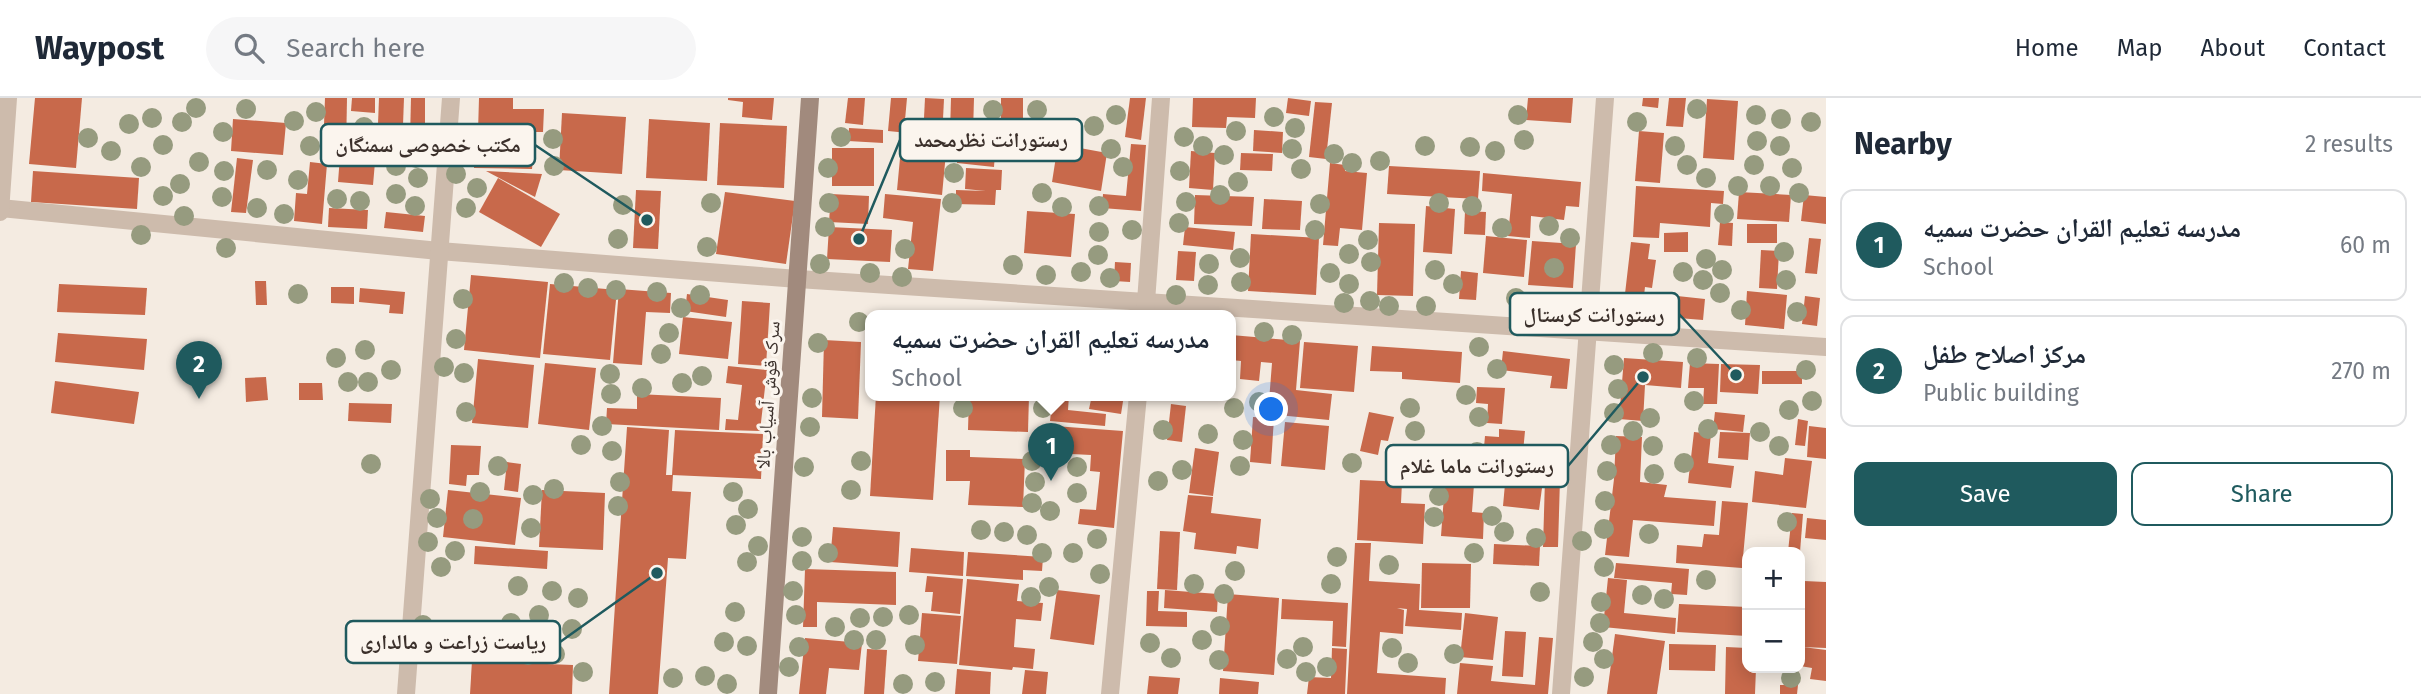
<!DOCTYPE html>
<meta charset="utf-8">
<style>
:root{--surface:#fff;--page:#f6f6f7;--text:#1f2937;--muted:#747a83;--line:#e0e1e3;--accent:#1f5a5e}
body{margin:0;font-family:"Fira Sans","Noto Naskh Arabic",sans-serif;background:var(--page);color:var(--text)}
.controls{position:absolute;right:21px;bottom:21px;display:grid;overflow:hidden;border-radius:14px;box-shadow:0 4px 18px #0003}
.controls button{width:63px;height:63px;display:grid;place-items:center;padding:0;border:0;border-bottom:2px solid var(--line);background:var(--surface);color:var(--text);font:35px sans-serif}
.you{position:absolute;left:1272px;top:312px;width:24px;height:24px;margin:-18px;border:5px solid #fff;border-radius:50%;background:#1a73e8;box-shadow:0 0 0 10px #1a73e833}
.badge{display:grid;place-items:center;width:46px;height:46px;border-radius:50%;background:var(--accent);color:#fff;font-size:23px;font-weight:700}
.pin{position:absolute;translate:-50% -58px;filter:drop-shadow(0 2px 4px #0008)}
.pin::after{content:'';position:absolute;top:37px;width:24px;height:21px;background:inherit;clip-path:polygon(0 0,100% 0,50% 100%)}
.popup{position:absolute;left:865px;top:212px;width:371px;height:91px;box-sizing:border-box;display:grid;place-content:center;border-radius:14px;background:var(--surface);filter:drop-shadow(0 2px 5px #0005);font-size:23px;white-space:nowrap;color:var(--muted)}
.popup b{font-size:26px;color:var(--text)}
.popup::after{content:'';position:absolute;left:50%;top:100%;margin-left:-14px;border:14px solid transparent;border-top-color:var(--surface)}
.list{margin:0;padding:0;list-style:none}
h2{display:flex;justify-content:space-between;align-items:center;height:91px;margin:0;padding:0 28px;font-size:30px}
h2 small{font-size:23px;font-weight:400;color:var(--muted)}
.list li{display:grid;grid-template-columns:46px 1fr auto;gap:21px;align-items:center;box-sizing:border-box;height:112px;margin:0 14px 14px;padding:0 14px;border:2px solid var(--line);border-radius:14px}
.list b{display:block;font-size:26px;white-space:nowrap}
.list p{margin:0;font-size:23px;white-space:nowrap;color:var(--muted)}
.list em{font-size:23px;font-style:normal;color:var(--muted)}
.actions{display:flex;gap:14px;padding:21px 28px}
.actions a{flex:1;padding:16px 0;border:2px solid var(--accent);border-radius:14px;text-align:center;font-size:24px;color:var(--accent)}
.actions .main{background:var(--accent);color:#fff}
.icon{flex:none;width:38px;height:38px;fill:none;stroke:currentColor;stroke-width:2;stroke-linecap:round;stroke-linejoin:round}
.map{position:relative;flex:none;width:1826px;height:596px;overflow:hidden}
header{display:flex;align-items:center;gap:42px;box-sizing:border-box;height:98px;padding:0 35px;background:var(--surface);border-bottom:2px solid var(--line)}
header strong{font-size:33px}
nav{display:flex;gap:38px;margin-inline-start:auto;font-size:24px}
.search{width:490px;height:63px;background:var(--page);display:flex;align-items:center;gap:18px;box-sizing:border-box;padding:0 24px;border-radius:38px;color:var(--muted);font-size:26px}
main{display:flex}
aside{flex:1;background:var(--surface)}
.map>svg:first-child{display:block}
</style>
<header>
<strong>Waypost</strong>
<div class="search"><svg class="icon" aria-label="search" viewBox="0 0 24 24"><circle cx="10" cy="10" r="6"/><path d="M15 15l6 6"/></svg>Search here</div>
<nav><a>Home</a><a>Map</a><a>About</a><a>Contact</a></nav>
</header>
<main>
<div class="map">
<svg width="1826" height="596" viewBox="0 0 1826 596">
<rect width="100%" height="100%" fill="#f4ebe1"/>
<g fill="#c8694b">
<polygon points="35,0 82,0 76,70 29,66"/>
<polygon points="325,0 347,0 346,54 323,53"/>
<polygon points="352,0 375,0 375,15 351,13"/>
<polygon points="379,0 404,0 403,27 378,26"/>
<polygon points="411,0 425,0 425,41 410,41"/>
<polygon points="479,0 513,0 513,11 544,11 543,34 478,34"/>
<polygon points="728,0 774,0 772,22 742,19 743,4 728,2"/>
<polygon points="848,0 865,0 863,27 845,25"/>
<polygon points="891,0 907,0 905,22 930,24 928,37 888,33"/>
<polygon points="925,0 944,1 943,21 924,20"/>
<polygon points="951,0 974,0 973,35 950,35"/>
<rect x="1001" y="0" width="22" height="29"/>
<polygon points="1130,0 1146,0 1141,42 1125,39"/>
<polygon points="1193,0 1256,0 1255,20 1227,19 1226,30 1192,29"/>
<polygon points="1288,0 1311,3 1309,18 1286,15"/>
<polygon points="1528,0 1573,0 1571,25 1526,22"/>
<polygon points="1643,0 1659,0 1658,10 1642,8"/>
<polygon points="1669,0 1686,0 1683,29 1666,28"/>
<polygon points="1707,1 1738,3 1734,62 1703,60"/>
<polygon points="1315,4 1332,5 1326,61 1309,59"/>
<polygon points="562,15 626,19 622,76 559,72"/>
<polygon points="233,21 286,25 283,57 231,53"/>
<polygon points="649,21 710,25 707,83 646,80"/>
<polygon points="720,25 787,28 784,90 717,87"/>
<polygon points="849,30 883,32 883,45 848,43"/>
<polygon points="1254,32 1283,34 1282,55 1253,53"/>
<polygon points="1639,33 1664,35 1660,85 1635,83"/>
<polygon points="350,38 377,41 373,87 338,84 340,58 348,59"/>
<polygon points="475,38 488,38 488,60 533,61 532,71 474,70"/>
<polygon points="902,39 947,44 942,97 897,92"/>
<polygon points="1058,46 1107,55 1101,93 1052,84"/>
<polygon points="1131,46 1146,47 1141,113 1102,110 1103,96 1126,98"/>
<rect x="832" y="50" width="42" height="38"/>
<polygon points="958,52 995,55 994,69 957,65"/>
<polygon points="1191,53 1215,55 1213,92 1189,90"/>
<polygon points="1241,55 1273,56 1272,73 1240,72"/>
<polygon points="237,60 253,62 246,115 231,114"/>
<polygon points="310,64 327,66 322,126 294,123 296,95 307,96"/>
<polygon points="1330,65 1345,67 1345,73 1367,75 1362,132 1340,130 1338,148 1323,147"/>
<polygon points="1389,68 1480,73 1478,101 1387,96"/>
<polygon points="966,70 1002,72 1001,92 996,92 995,107 956,106 956,92 986,93 965,91"/>
<polygon points="33,73 139,80 137,111 31,104"/>
<polygon points="486,73 542,76 535,99"/>
<polygon points="1483,75 1581,84 1579,109 1566,108 1564,122 1531,118 1530,140 1508,138 1512,96 1482,93"/>
<polygon points="498,80 560,116 541,149 479,114"/>
<polygon points="1636,88 1724,93 1723,106 1711,105 1710,129 1660,125 1659,140 1633,139"/>
<polygon points="636,92 661,93 658,151 633,150"/>
<polygon points="725,94 795,103 786,166 716,156"/>
<polygon points="1739,94 1791,97 1789,124 1737,121"/>
<polygon points="831,96 869,98 868,126 829,124"/>
<polygon points="885,96 941,101 933,173 908,171 913,124 883,120"/>
<polygon points="1195,97 1254,99 1252,128 1194,126"/>
<polygon points="1804,97 1826,99 1826,126 1801,123"/>
<polygon points="1264,101 1302,103 1300,132 1262,131"/>
<polygon points="1426,108 1455,111 1452,156 1423,154"/>
<polygon points="329,110 368,112 367,131 328,129"/>
<polygon points="1027,113 1075,116 1071,159 1024,155"/>
<polygon points="1465,113 1486,114 1485,137 1464,136"/>
<polygon points="386,114 425,118 423,134 384,130"/>
<polygon points="1720,124 1733,125 1732,148 1718,147"/>
<polygon points="1379,125 1415,126 1413,198 1377,197"/>
<rect x="1747" y="126" width="30" height="19"/>
<polygon points="829,129 892,132 890,164 827,161"/>
<polygon points="1185,129 1235,134 1233,152 1183,147"/>
<polygon points="1688,134 1688,154 1664,154 1664,135"/>
<polygon points="1251,136 1319,140 1316,197 1248,193"/>
<polygon points="1486,138 1527,142 1524,179 1483,175"/>
<polygon points="1809,140 1821,141 1817,176 1805,175"/>
<polygon points="1532,143 1576,146 1573,190 1528,187"/>
<polygon points="1631,144 1650,146 1648,161 1656,162 1652,190 1645,189 1642,215 1623,213"/>
<polygon points="1761,152 1779,153 1777,191 1759,190"/>
<polygon points="1178,153 1196,154 1194,183 1176,182"/>
<polygon points="1115,164 1131,165 1130,184 1114,183"/>
<polygon points="1461,173 1478,175 1476,202 1459,201"/>
<polygon points="471,177 548,184 540,260 464,252"/>
<polygon points="255,183 266,183 267,207 256,207"/>
<polygon points="59,186 147,190 145,217 57,214"/>
<polygon points="550,186 617,192 610,262 543,256"/>
<polygon points="331,189 354,189 354,206 331,205"/>
<polygon points="360,190 405,194 403,216 389,215 390,207 359,204"/>
<polygon points="619,191 671,195 670,215 646,214 642,267 613,265"/>
<polygon points="1747,193 1787,197 1784,231 1745,227"/>
<polygon points="1546,194 1572,196 1570,223 1545,221"/>
<polygon points="687,196 728,202 726,219 685,213"/>
<polygon points="1651,197 1665,200 1661,219 1648,216"/>
<polygon points="1668,197 1705,201 1703,222 1666,219"/>
<polygon points="1805,198 1820,200 1817,228 1802,226"/>
<polygon points="742,203 770,205 766,268 738,266"/>
<polygon points="683,219 732,224 728,261 679,256"/>
<polygon points="58,235 147,241 144,272 55,264"/>
<polygon points="1231,237 1300,243 1296,292 1332,296 1329,322 1268,316 1272,265 1261,264 1259,283 1240,281 1241,263 1231,262"/>
<polygon points="824,242 861,244 858,321 822,319"/>
<polygon points="1304,244 1358,248 1354,294 1300,290"/>
<polygon points="1372,248 1462,254 1460,285 1402,281 1402,274 1370,273"/>
<polygon points="1503,253 1570,261 1567,291 1550,290 1552,278 1501,272"/>
<polygon points="1624,260 1683,264 1681,290 1645,287 1643,323 1619,321"/>
<polygon points="478,261 534,267 528,330 472,325"/>
<polygon points="545,265 596,270 589,332 538,326"/>
<polygon points="1690,265 1719,266 1717,306 1703,306 1704,290 1688,290"/>
<polygon points="1721,266 1760,267 1758,296 1720,294"/>
<polygon points="728,268 767,272 760,333 725,332 726,321 738,322 742,287 726,285"/>
<rect x="1762" y="273" width="40" height="13"/>
<polygon points="266,279 268,302 246,304 245,280"/>
<polygon points="55,283 139,294 134,326 51,315"/>
<polygon points="299,285 322,285 323,302 299,302"/>
<polygon points="1477,289 1505,290 1502,326 1487,325 1488,306 1476,305"/>
<polygon points="637,296 721,300 719,332 606,326 607,310 637,311"/>
<polygon points="876,297 940,297 933,402 870,398"/>
<polygon points="969,297 1029,297 1028,334 968,332"/>
<polygon points="1053,297 1069,297 1068,312 1106,316 1105,328 1050,323"/>
<polygon points="1092,297 1124,297 1121,316 1089,311"/>
<polygon points="349,305 392,306 391,325 348,323"/>
<polygon points="1171,306 1186,308 1182,344 1167,342"/>
<polygon points="1369,314 1394,319 1388,343 1381,342 1378,357 1360,353"/>
<polygon points="1715,314 1745,317 1743,334 1713,331"/>
<polygon points="1253,319 1274,320 1271,366 1250,364"/>
<polygon points="1798,321 1808,323 1805,348 1795,347"/>
<polygon points="1285,324 1329,328 1325,372 1281,368"/>
<polygon points="1054,328 1123,333 1114,430 1078,426 1080,411 1096,412 1100,374 1090,373 1091,357 1052,355"/>
<polygon points="1809,328 1826,330 1826,361 1807,359"/>
<polygon points="627,329 669,332 666,377 673,377 672,393 691,394 686,461 668,460 658,596 609,596"/>
<polygon points="1499,331 1525,333 1520,386 1481,383 1485,338 1499,339"/>
<polygon points="675,332 763,336 761,381 672,377"/>
<polygon points="1694,334 1711,336 1708,365 1734,368 1731,390 1688,385"/>
<polygon points="1720,334 1750,335 1748,362 1718,360"/>
<polygon points="1616,338 1642,339 1640,384 1667,387 1664,399 1716,403 1714,428 1633,422 1629,459 1605,457 1614,381"/>
<polygon points="451,347 481,348 479,377 467,377 466,388 449,386"/>
<polygon points="1195,350 1219,354 1213,398 1189,395"/>
<polygon points="946,352 970,352 970,359 1025,361 1023,409 968,407 970,383 946,383"/>
<polygon points="1785,360 1812,363 1806,410 1752,404 1755,373 1783,377"/>
<polygon points="507,364 521,366 518,394 504,392"/>
<polygon points="1545,381 1560,381 1558,449 1543,449"/>
<polygon points="1360,382 1402,384 1401,405 1425,406 1423,446 1357,442"/>
<polygon points="1445,384 1474,386 1472,414 1484,415 1483,441 1441,438"/>
<polygon points="1505,386 1542,390 1539,412 1503,408"/>
<polygon points="448,392 521,400 515,447 443,439"/>
<polygon points="542,392 605,395 603,452 539,449"/>
<polygon points="1188,397 1213,399 1211,415 1261,421 1258,451 1237,448 1236,456 1194,451 1196,435 1183,433"/>
<polygon points="1722,403 1748,405 1742,470 1676,465 1677,447 1702,449 1704,436 1719,437"/>
<polygon points="1792,415 1803,416 1800,454 1788,454"/>
<polygon points="1807,420 1826,422 1826,442 1805,440"/>
<polygon points="833,429 900,434 898,469 830,464"/>
<polygon points="1160,433 1180,434 1177,492 1157,491"/>
<polygon points="1355,445 1371,445 1369,483 1420,486 1419,512 1462,515 1461,532 1405,528 1407,511 1397,510 1404,512 1403,536 1380,534 1377,575 1446,580 1445,596 1347,596"/>
<polygon points="1494,446 1540,448 1539,468 1493,466"/>
<polygon points="475,448 548,453 547,471 474,466"/>
<polygon points="911,450 964,454 963,478 909,474"/>
<polygon points="968,454 1043,459 1042,473 1023,472 1023,482 966,478"/>
<polygon points="1422,465 1471,466 1470,510 1421,510"/>
<polygon points="1616,465 1689,471 1687,497 1671,496 1672,485 1614,480"/>
<polygon points="805,471 896,474 896,507 817,504 817,529 803,529"/>
<polygon points="927,478 963,481 960,516 931,513 933,494 925,494"/>
<polygon points="1608,480 1627,482 1624,515 1676,520 1675,536 1603,529"/>
<polygon points="967,481 1019,486 1017,503 1043,505 1041,523 1016,521 1014,549 1035,551 1033,571 1013,569 1012,572 959,567"/>
<polygon points="1804,483 1826,484 1826,550 1803,549 1826,552 1826,583 1810,581 1812,570 1800,568"/>
<polygon points="1057,492 1100,497 1094,547 1050,541"/>
<polygon points="1165,492 1218,496 1217,514 1164,510"/>
<polygon points="1147,493 1159,493 1158,513 1187,514 1187,529 1146,528"/>
<polygon points="1228,496 1279,500 1274,577 1223,573"/>
<polygon points="1282,501 1348,505 1346,549 1332,548 1333,523 1281,521"/>
<polygon points="1679,506 1747,509 1747,538 1677,534"/>
<polygon points="922,515 961,518 957,566 918,563"/>
<polygon points="1465,515 1498,519 1493,562 1460,559"/>
<polygon points="1505,533 1526,534 1523,579 1502,578"/>
<polygon points="1615,536 1665,543 1657,596 1607,596"/>
<polygon points="1539,539 1553,540 1548,596 1457,596 1460,565 1493,568 1491,583 1535,587"/>
<polygon points="805,540 862,545 859,572 829,570 826,596 799,596"/>
<polygon points="1669,546 1716,547 1715,573 1669,572"/>
<polygon points="1726,549 1747,550 1747,570 1756,570 1755,596 1725,596"/>
<polygon points="1332,550 1347,551 1345,596 1307,596 1309,579 1331,580"/>
<polygon points="867,551 887,552 884,596 864,596"/>
<polygon points="472,563 573,567 572,596 470,596"/>
<polygon points="957,571 991,574 990,596 955,596"/>
<polygon points="1025,572 1048,574 1046,596 1022,596"/>
<polygon points="1149,578 1180,580 1178,596 1147,596"/>
<polygon points="1220,580 1259,584 1258,596 1219,596"/>
<polygon points="1780,587 1798,587 1797,596 1780,596"/>
</g>
<g fill="none" stroke-linecap="round" stroke-linejoin="round">
<g stroke="#cdbbac" stroke-width="18">
<polyline points="0,110 439,153 798,181 1826,249"/>
<polyline points="0,114 8,0"/>
<polyline points="1145,217 1161,0"/>
<polyline points="406,596 451,0"/>
<polyline points="1110,596 1138,297"/>
<polyline points="1561,596 1605,0"/>
</g>
<polyline stroke="#a18a7d" stroke-width="18" points="768,596 810,0"/>
</g>
<g fill="#969b7f">
<circle cx="196" cy="10" r="10"/>
<circle cx="246" cy="11" r="10"/>
<circle cx="1697" cy="11" r="10"/>
<circle cx="993" cy="12" r="10"/>
<circle cx="1037" cy="12" r="10"/>
<circle cx="316" cy="14" r="10"/>
<circle cx="1116" cy="17" r="10"/>
<circle cx="1518" cy="17" r="10"/>
<circle cx="1756" cy="17" r="10"/>
<circle cx="1274" cy="19" r="10"/>
<circle cx="152" cy="20" r="10"/>
<circle cx="1781" cy="21" r="10"/>
<circle cx="294" cy="23" r="10"/>
<circle cx="182" cy="24" r="10"/>
<circle cx="1637" cy="24" r="10"/>
<circle cx="1811" cy="24" r="10"/>
<circle cx="129" cy="26" r="10"/>
<circle cx="1094" cy="28" r="10"/>
<circle cx="364" cy="29" r="10"/>
<circle cx="1295" cy="30" r="10"/>
<circle cx="1236" cy="33" r="10"/>
<circle cx="223" cy="34" r="10"/>
<circle cx="841" cy="39" r="10"/>
<circle cx="1184" cy="39" r="10"/>
<circle cx="88" cy="40" r="10"/>
<circle cx="384" cy="40" r="10"/>
<circle cx="553" cy="41" r="10"/>
<circle cx="1524" cy="42" r="10"/>
<circle cx="1757" cy="43" r="10"/>
<circle cx="404" cy="44" r="10"/>
<circle cx="163" cy="47" r="10"/>
<circle cx="310" cy="48" r="10"/>
<circle cx="1203" cy="48" r="10"/>
<circle cx="1425" cy="48" r="10"/>
<circle cx="1675" cy="48" r="10"/>
<circle cx="1780" cy="48" r="10"/>
<circle cx="1470" cy="49" r="10"/>
<circle cx="966" cy="51" r="10"/>
<circle cx="1111" cy="51" r="10"/>
<circle cx="1292" cy="51" r="10"/>
<circle cx="111" cy="53" r="10"/>
<circle cx="1495" cy="53" r="10"/>
<circle cx="1334" cy="56" r="10"/>
<circle cx="1224" cy="57" r="10"/>
<circle cx="416" cy="60" r="10"/>
<circle cx="1380" cy="63" r="10"/>
<circle cx="199" cy="64" r="10"/>
<circle cx="1352" cy="65" r="10"/>
<circle cx="1687" cy="67" r="10"/>
<circle cx="1754" cy="67" r="10"/>
<circle cx="396" cy="68" r="10"/>
<circle cx="554" cy="68" r="10"/>
<circle cx="141" cy="69" r="10"/>
<circle cx="1123" cy="69" r="10"/>
<circle cx="828" cy="70" r="10"/>
<circle cx="1792" cy="70" r="10"/>
<circle cx="1301" cy="71" r="10"/>
<circle cx="267" cy="72" r="10"/>
<circle cx="224" cy="73" r="10"/>
<circle cx="1180" cy="73" r="10"/>
<circle cx="954" cy="75" r="10"/>
<circle cx="456" cy="76" r="10"/>
<circle cx="418" cy="80" r="10"/>
<circle cx="1706" cy="80" r="10"/>
<circle cx="298" cy="82" r="10"/>
<circle cx="1238" cy="84" r="10"/>
<circle cx="180" cy="86" r="10"/>
<circle cx="1738" cy="88" r="10"/>
<circle cx="1770" cy="88" r="10"/>
<circle cx="477" cy="90" r="10"/>
<circle cx="1042" cy="95" r="10"/>
<circle cx="1799" cy="95" r="10"/>
<circle cx="396" cy="96" r="10"/>
<circle cx="1220" cy="97" r="10"/>
<circle cx="163" cy="98" r="10"/>
<circle cx="222" cy="99" r="10"/>
<circle cx="337" cy="101" r="10"/>
<circle cx="360" cy="103" r="10"/>
<circle cx="1186" cy="104" r="10"/>
<circle cx="711" cy="105" r="10"/>
<circle cx="829" cy="105" r="10"/>
<circle cx="952" cy="105" r="10"/>
<circle cx="1439" cy="105" r="10"/>
<circle cx="1320" cy="106" r="10"/>
<circle cx="623" cy="107" r="10"/>
<circle cx="415" cy="108" r="10"/>
<circle cx="1099" cy="108" r="10"/>
<circle cx="1472" cy="108" r="10"/>
<circle cx="1062" cy="109" r="10"/>
<circle cx="257" cy="110" r="10"/>
<circle cx="466" cy="110" r="10"/>
<circle cx="284" cy="116" r="10"/>
<circle cx="1724" cy="116" r="10"/>
<circle cx="184" cy="118" r="10"/>
<circle cx="1179" cy="125" r="10"/>
<circle cx="1549" cy="128" r="10"/>
<circle cx="825" cy="129" r="10"/>
<circle cx="1502" cy="130" r="10"/>
<circle cx="1132" cy="132" r="10"/>
<circle cx="1315" cy="132" r="10"/>
<circle cx="1099" cy="134" r="10"/>
<circle cx="141" cy="137" r="10"/>
<circle cx="1570" cy="140" r="10"/>
<circle cx="618" cy="141" r="10"/>
<circle cx="1368" cy="142" r="10"/>
<circle cx="707" cy="149" r="10"/>
<circle cx="226" cy="150" r="10"/>
<circle cx="905" cy="151" r="10"/>
<circle cx="1784" cy="154" r="10"/>
<circle cx="1349" cy="156" r="10"/>
<circle cx="1098" cy="157" r="10"/>
<circle cx="1240" cy="160" r="10"/>
<circle cx="1706" cy="161" r="10"/>
<circle cx="1371" cy="164" r="10"/>
<circle cx="820" cy="166" r="10"/>
<circle cx="1209" cy="166" r="10"/>
<circle cx="1013" cy="167" r="10"/>
<circle cx="1554" cy="170" r="10"/>
<circle cx="1435" cy="172" r="10"/>
<circle cx="1722" cy="172" r="10"/>
<circle cx="1081" cy="174" r="10"/>
<circle cx="1683" cy="174" r="10"/>
<circle cx="870" cy="175" r="10"/>
<circle cx="1330" cy="175" r="10"/>
<circle cx="1046" cy="177" r="10"/>
<circle cx="902" cy="179" r="10"/>
<circle cx="1110" cy="180" r="10"/>
<circle cx="1703" cy="182" r="10"/>
<circle cx="1786" cy="182" r="10"/>
<circle cx="1241" cy="184" r="10"/>
<circle cx="564" cy="185" r="10"/>
<circle cx="1349" cy="186" r="10"/>
<circle cx="1453" cy="186" r="10"/>
<circle cx="1208" cy="187" r="10"/>
<circle cx="588" cy="190" r="10"/>
<circle cx="616" cy="192" r="10"/>
<circle cx="657" cy="194" r="10"/>
<circle cx="1720" cy="195" r="10"/>
<circle cx="298" cy="196" r="10"/>
<circle cx="700" cy="197" r="10"/>
<circle cx="1176" cy="197" r="10"/>
<circle cx="1516" cy="200" r="10"/>
<circle cx="463" cy="201" r="10"/>
<circle cx="1370" cy="203" r="10"/>
<circle cx="1344" cy="205" r="10"/>
<circle cx="1389" cy="208" r="10"/>
<circle cx="1426" cy="208" r="10"/>
<circle cx="681" cy="210" r="10"/>
<circle cx="1741" cy="212" r="10"/>
<circle cx="1797" cy="214" r="10"/>
<circle cx="1539" cy="215" r="10"/>
<circle cx="859" cy="224" r="10"/>
<circle cx="1264" cy="234" r="10"/>
<circle cx="669" cy="235" r="10"/>
<circle cx="1292" cy="237" r="10"/>
<circle cx="456" cy="241" r="10"/>
<circle cx="818" cy="245" r="10"/>
<circle cx="1479" cy="249" r="10"/>
<circle cx="365" cy="252" r="10"/>
<circle cx="1653" cy="255" r="10"/>
<circle cx="661" cy="256" r="10"/>
<circle cx="336" cy="260" r="10"/>
<circle cx="1697" cy="260" r="10"/>
<circle cx="1614" cy="267" r="10"/>
<circle cx="444" cy="269" r="10"/>
<circle cx="1497" cy="271" r="10"/>
<circle cx="391" cy="272" r="10"/>
<circle cx="1806" cy="272" r="10"/>
<circle cx="464" cy="275" r="10"/>
<circle cx="610" cy="276" r="10"/>
<circle cx="702" cy="278" r="10"/>
<circle cx="348" cy="284" r="10"/>
<circle cx="368" cy="284" r="10"/>
<circle cx="682" cy="285" r="10"/>
<circle cx="642" cy="290" r="10"/>
<circle cx="1618" cy="291" r="10"/>
<circle cx="611" cy="296" r="10"/>
<circle cx="1466" cy="297" r="10"/>
<circle cx="812" cy="300" r="10"/>
<circle cx="1694" cy="303" r="10"/>
<circle cx="1812" cy="303" r="10"/>
<circle cx="1259" cy="304" r="10"/>
<circle cx="963" cy="310" r="10"/>
<circle cx="1043" cy="310" r="10"/>
<circle cx="1234" cy="310" r="10"/>
<circle cx="1410" cy="310" r="10"/>
<circle cx="1789" cy="312" r="10"/>
<circle cx="466" cy="314" r="10"/>
<circle cx="1614" cy="315" r="10"/>
<circle cx="1479" cy="319" r="10"/>
<circle cx="1650" cy="320" r="10"/>
<circle cx="602" cy="328" r="10"/>
<circle cx="810" cy="329" r="10"/>
<circle cx="1708" cy="331" r="10"/>
<circle cx="1163" cy="332" r="10"/>
<circle cx="1415" cy="333" r="10"/>
<circle cx="1633" cy="333" r="10"/>
<circle cx="1760" cy="334" r="10"/>
<circle cx="1208" cy="336" r="10"/>
<circle cx="1047" cy="340" r="10"/>
<circle cx="1243" cy="342" r="10"/>
<circle cx="581" cy="347" r="10"/>
<circle cx="1611" cy="347" r="10"/>
<circle cx="1653" cy="348" r="10"/>
<circle cx="1779" cy="348" r="10"/>
<circle cx="612" cy="353" r="10"/>
<circle cx="1477" cy="354" r="10"/>
<circle cx="861" cy="363" r="10"/>
<circle cx="1032" cy="363" r="10"/>
<circle cx="1352" cy="365" r="10"/>
<circle cx="1684" cy="365" r="10"/>
<circle cx="371" cy="366" r="10"/>
<circle cx="498" cy="368" r="10"/>
<circle cx="1240" cy="368" r="10"/>
<circle cx="804" cy="369" r="10"/>
<circle cx="1077" cy="369" r="10"/>
<circle cx="1182" cy="372" r="10"/>
<circle cx="1607" cy="373" r="10"/>
<circle cx="1654" cy="376" r="10"/>
<circle cx="1158" cy="383" r="10"/>
<circle cx="620" cy="384" r="10"/>
<circle cx="1035" cy="384" r="10"/>
<circle cx="554" cy="391" r="10"/>
<circle cx="851" cy="392" r="10"/>
<circle cx="480" cy="394" r="10"/>
<circle cx="733" cy="394" r="10"/>
<circle cx="1077" cy="395" r="10"/>
<circle cx="533" cy="397" r="10"/>
<circle cx="1439" cy="398" r="10"/>
<circle cx="430" cy="401" r="10"/>
<circle cx="1605" cy="403" r="10"/>
<circle cx="1032" cy="405" r="10"/>
<circle cx="618" cy="408" r="10"/>
<circle cx="748" cy="411" r="10"/>
<circle cx="1050" cy="413" r="10"/>
<circle cx="1492" cy="418" r="10"/>
<circle cx="1434" cy="419" r="10"/>
<circle cx="437" cy="420" r="10"/>
<circle cx="473" cy="421" r="10"/>
<circle cx="1787" cy="424" r="10"/>
<circle cx="736" cy="427" r="10"/>
<circle cx="531" cy="430" r="10"/>
<circle cx="1604" cy="431" r="10"/>
<circle cx="981" cy="432" r="10"/>
<circle cx="1004" cy="434" r="10"/>
<circle cx="1504" cy="434" r="10"/>
<circle cx="1649" cy="436" r="10"/>
<circle cx="1027" cy="437" r="10"/>
<circle cx="802" cy="439" r="10"/>
<circle cx="1536" cy="440" r="10"/>
<circle cx="1097" cy="441" r="10"/>
<circle cx="1582" cy="443" r="10"/>
<circle cx="428" cy="444" r="10"/>
<circle cx="758" cy="448" r="10"/>
<circle cx="455" cy="453" r="10"/>
<circle cx="828" cy="455" r="10"/>
<circle cx="1042" cy="455" r="10"/>
<circle cx="1073" cy="455" r="10"/>
<circle cx="1474" cy="455" r="10"/>
<circle cx="1337" cy="459" r="10"/>
<circle cx="802" cy="463" r="10"/>
<circle cx="747" cy="464" r="10"/>
<circle cx="1389" cy="467" r="10"/>
<circle cx="441" cy="469" r="10"/>
<circle cx="1604" cy="469" r="10"/>
<circle cx="1235" cy="473" r="10"/>
<circle cx="1100" cy="476" r="10"/>
<circle cx="1706" cy="482" r="10"/>
<circle cx="1194" cy="486" r="10"/>
<circle cx="1331" cy="486" r="10"/>
<circle cx="518" cy="488" r="10"/>
<circle cx="1049" cy="489" r="10"/>
<circle cx="552" cy="493" r="10"/>
<circle cx="793" cy="493" r="10"/>
<circle cx="1540" cy="494" r="10"/>
<circle cx="1224" cy="496" r="10"/>
<circle cx="1642" cy="497" r="10"/>
<circle cx="1031" cy="499" r="10"/>
<circle cx="578" cy="500" r="10"/>
<circle cx="1664" cy="501" r="10"/>
<circle cx="1601" cy="504" r="10"/>
<circle cx="735" cy="514" r="10"/>
<circle cx="539" cy="517" r="10"/>
<circle cx="796" cy="517" r="10"/>
<circle cx="909" cy="517" r="10"/>
<circle cx="883" cy="519" r="10"/>
<circle cx="860" cy="520" r="10"/>
<circle cx="511" cy="525" r="10"/>
<circle cx="1600" cy="525" r="10"/>
<circle cx="423" cy="527" r="10"/>
<circle cx="1220" cy="528" r="10"/>
<circle cx="835" cy="529" r="10"/>
<circle cx="572" cy="531" r="10"/>
<circle cx="401" cy="532" r="10"/>
<circle cx="450" cy="538" r="10"/>
<circle cx="854" cy="542" r="10"/>
<circle cx="876" cy="542" r="10"/>
<circle cx="1202" cy="542" r="10"/>
<circle cx="724" cy="544" r="10"/>
<circle cx="1593" cy="544" r="10"/>
<circle cx="1150" cy="545" r="10"/>
<circle cx="915" cy="547" r="10"/>
<circle cx="747" cy="548" r="10"/>
<circle cx="799" cy="549" r="10"/>
<circle cx="1303" cy="549" r="10"/>
<circle cx="1392" cy="550" r="10"/>
<circle cx="501" cy="553" r="10"/>
<circle cx="555" cy="556" r="10"/>
<circle cx="1454" cy="556" r="10"/>
<circle cx="528" cy="557" r="10"/>
<circle cx="1171" cy="560" r="10"/>
<circle cx="1287" cy="561" r="10"/>
<circle cx="1604" cy="561" r="10"/>
<circle cx="1219" cy="562" r="10"/>
<circle cx="1408" cy="565" r="10"/>
<circle cx="789" cy="569" r="10"/>
<circle cx="1327" cy="569" r="10"/>
<circle cx="583" cy="574" r="10"/>
<circle cx="1306" cy="574" r="10"/>
<circle cx="705" cy="578" r="10"/>
<circle cx="1584" cy="579" r="10"/>
<circle cx="673" cy="580" r="10"/>
<circle cx="1791" cy="580" r="10"/>
<circle cx="935" cy="584" r="10"/>
<circle cx="727" cy="586" r="10"/>
<circle cx="903" cy="586" r="10"/>
</g>
<g text-anchor="middle" dominant-baseline="central" stroke-width="6" stroke-linejoin="round" paint-order="stroke">
<g font-size="19" fill="#3b302b" stroke="#fbf5ee">
<text transform="translate(768 297) rotate(-86)">سرک قوش آسیاب بالا</text>
</g>
</g>
<path fill="none" stroke="#1f5a5e" stroke-width="2.5" d="M859 141L900 42M647 122L535 47M1736 277L1679 216M1643 279L1568 368M657 475L560 544"/>
<g fill="#1f5a5e" stroke="#fbf5ee" stroke-width="2.5">
<circle cx="859" cy="141" r="7"/>
<circle cx="647" cy="122" r="7"/>
<circle cx="1736" cy="277" r="7"/>
<circle cx="1643" cy="279" r="7"/>
<circle cx="657" cy="475" r="7"/>
</g>
<g fill="#fbf5ee" stroke="#1f5a5e" stroke-width="2.5">
<rect x="900" y="21" width="182" height="42" rx="7"/>
<rect x="321" y="26" width="214" height="42" rx="7"/>
<rect x="1510" y="195" width="169" height="42" rx="7"/>
<rect x="1386" y="347" width="182" height="42" rx="7"/>
<rect x="346" y="523" width="214" height="42" rx="7"/>
</g>
<g font-size="21" text-anchor="middle" font-weight="bold" fill="#3b302b">
<text x="991" y="49">رستورانت نظرمحمد</text>
<text x="428" y="54">مکتب خصوصی سمنگان</text>
<text x="1594" y="224">رستورانت کرستال</text>
<text x="1477" y="375">رستورانت ماما غلام</text>
<text x="453" y="551">ریاست زراعت و مالداری</text>
</g>
</svg>
<div class="controls">
<button>+</button>
<button>−</button>
</div>
<div class="you"></div>
<div class="pin badge" style="left:1051px;top:383px">1</div>
<div class="popup"><b>مدرسه تعلیم القران حضرت سمیه</b>School</div>
<div class="pin badge" style="left:199px;top:301px">2</div>
</div>
<aside>
<h2>Nearby<small>2 results</small></h2>
<ul class="list">
<li><span class="badge">1</span><div><b>مدرسه تعلیم القران حضرت سمیه</b><p>School</p></div><em>60 m</em></li>
<li><span class="badge">2</span><div><b>مرکز اصلاح طفل</b><p>Public building</p></div><em>270 m</em></li>
</ul>
<div class="actions"><a class="main">Save</a><a>Share</a></div>
</aside>
</main>
